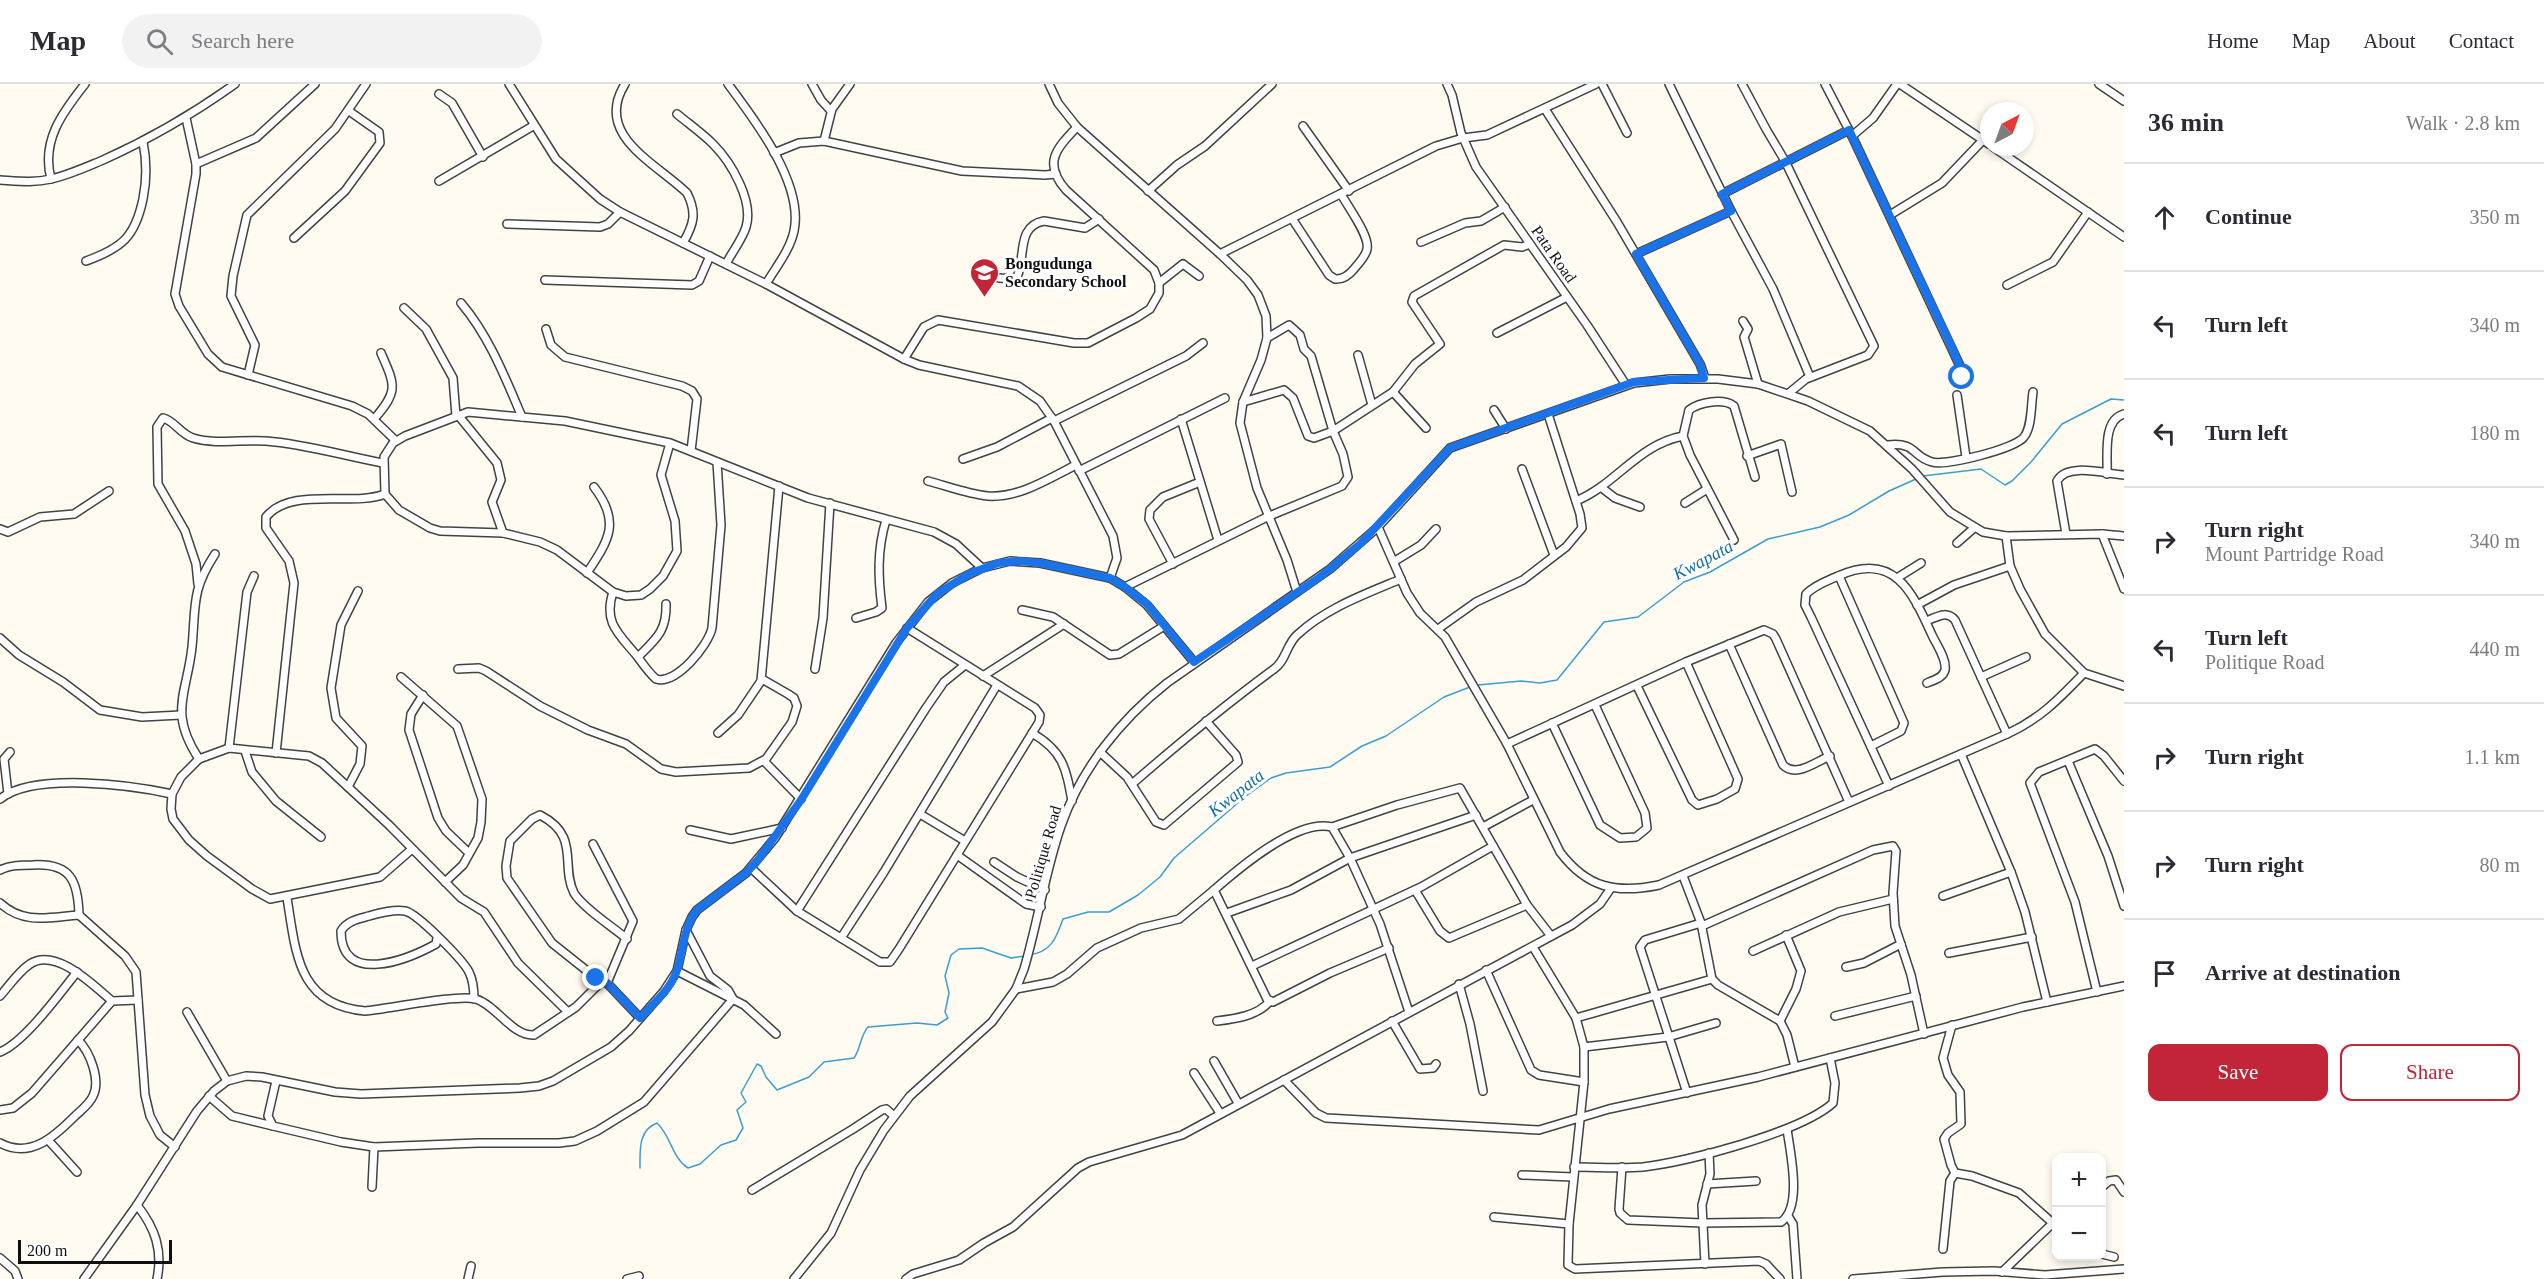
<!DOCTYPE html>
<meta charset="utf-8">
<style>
:root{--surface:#fff;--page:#f2f2f3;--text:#2b2b33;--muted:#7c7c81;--line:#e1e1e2;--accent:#c12537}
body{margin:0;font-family:Georgia,serif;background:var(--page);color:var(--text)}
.controls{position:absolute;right:18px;bottom:18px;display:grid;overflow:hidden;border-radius:12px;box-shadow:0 3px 9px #0003}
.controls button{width:54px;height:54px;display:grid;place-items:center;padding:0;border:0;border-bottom:2px solid var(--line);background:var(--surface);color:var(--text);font:30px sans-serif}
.compass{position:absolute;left:1980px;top:18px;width:54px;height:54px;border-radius:50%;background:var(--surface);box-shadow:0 3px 9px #0003;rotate:41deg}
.scale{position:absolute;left:18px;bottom:15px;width:154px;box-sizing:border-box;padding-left:6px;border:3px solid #0f0f0f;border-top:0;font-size:16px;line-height:21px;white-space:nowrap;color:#0f0f0f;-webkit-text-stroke:4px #fff;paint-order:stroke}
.stop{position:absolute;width:18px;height:18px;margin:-14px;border:4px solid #1a73e8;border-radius:50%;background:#fff}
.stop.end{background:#1a73e8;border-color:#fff;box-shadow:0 2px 6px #0008}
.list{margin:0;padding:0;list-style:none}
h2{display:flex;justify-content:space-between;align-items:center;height:78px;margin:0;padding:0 24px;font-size:26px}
h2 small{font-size:20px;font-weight:400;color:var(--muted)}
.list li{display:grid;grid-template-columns:39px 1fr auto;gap:18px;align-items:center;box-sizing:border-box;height:108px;padding:0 24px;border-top:2px solid var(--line)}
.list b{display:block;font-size:22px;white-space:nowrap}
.list p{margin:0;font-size:20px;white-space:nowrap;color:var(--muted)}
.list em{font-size:20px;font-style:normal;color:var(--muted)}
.actions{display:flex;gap:12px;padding:18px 24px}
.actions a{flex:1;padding:14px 0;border:2px solid var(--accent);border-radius:12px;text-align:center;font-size:21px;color:var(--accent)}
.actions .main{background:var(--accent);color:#fff}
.icon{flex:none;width:33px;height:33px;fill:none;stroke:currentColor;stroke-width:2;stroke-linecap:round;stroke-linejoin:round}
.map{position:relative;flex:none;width:2124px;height:1195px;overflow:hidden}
header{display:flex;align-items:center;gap:36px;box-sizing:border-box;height:84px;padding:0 30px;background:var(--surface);border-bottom:2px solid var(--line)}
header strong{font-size:28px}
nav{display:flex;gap:33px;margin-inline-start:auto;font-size:21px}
.search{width:420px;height:54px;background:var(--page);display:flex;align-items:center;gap:15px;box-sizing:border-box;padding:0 21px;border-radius:33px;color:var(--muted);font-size:22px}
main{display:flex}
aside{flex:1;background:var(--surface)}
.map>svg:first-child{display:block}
</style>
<header>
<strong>Map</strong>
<div class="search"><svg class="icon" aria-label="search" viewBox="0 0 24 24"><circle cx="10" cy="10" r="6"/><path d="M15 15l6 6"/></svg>Search here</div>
<nav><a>Home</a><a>Map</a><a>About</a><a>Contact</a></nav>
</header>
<main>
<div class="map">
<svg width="2124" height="1195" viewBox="0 0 2124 1195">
<rect width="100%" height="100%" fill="#fffbf1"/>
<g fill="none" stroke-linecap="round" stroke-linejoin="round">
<g stroke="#3c9ece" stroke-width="1.5">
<polyline points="1923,392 1981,385 2005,401 2012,397 2031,378 2062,340 2111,315 2124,316"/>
<polyline points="1478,601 1521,597 1540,599 1557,596 1604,538 1638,533 1684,498 1710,488 1768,455 1820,443 1849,431 1889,407 1916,395"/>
<path d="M1029,871C1051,868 1056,855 1063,835L1088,828H1109L1138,811L1160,793L1174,774L1246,712L1271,694L1286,689L1330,683L1362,662L1386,652L1444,613L1470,603"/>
<path d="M640,1084C640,1067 638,1046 657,1039C671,1052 672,1074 688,1084L700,1080L721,1061L736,1056L743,1044L737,1026L746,1018L741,1009L757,980L761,982L766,993L777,1006L809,993L824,978L854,974C861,964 860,952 868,943L917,939L937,941L948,934L945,928L949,909L945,892L951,871L959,865L982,864L1011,874L1025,872"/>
</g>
<defs>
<g id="minor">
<polyline points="509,0 556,75 600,115 620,128 766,200 904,275 919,281 1018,302 1040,317 1054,337 1113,452 1117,474 1110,494"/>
<path d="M625,0C593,51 656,79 687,109C697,129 694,140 683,159"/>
<path d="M728,0C755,36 804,100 794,147C790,166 776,183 766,200"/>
<polyline points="812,0 821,16 831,27"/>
<polyline points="1049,0 1058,19 1077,43 1220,170 1247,196 1258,211 1266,232 1267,254 1261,276 1243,318 1240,339 1257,404 1287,476 1297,508"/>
<polyline points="1447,0 1452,11 1461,49 1476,83 1587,241 1626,301"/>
<polyline points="1602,0 1627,49"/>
<polyline points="1669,0 1731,127 1773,205 1810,293"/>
<polyline points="1742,0 1766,45 1785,77 1874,262 1868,271 1806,295 1789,309"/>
<polyline points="1825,0 1852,52 1960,282 1962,293"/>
<polyline points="1900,0 1989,60"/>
<polyline points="2099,0 2124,17"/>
<polyline points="439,10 452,19 483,73"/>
<polyline points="1545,25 1617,138 1700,280 1705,294"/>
<path d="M677,30C689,40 702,49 713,60C731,78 754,117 746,143C742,156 732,168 726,180"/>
<polyline points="186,34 196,80 196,90 175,210 179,222 208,270 222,283 352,322 368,330 395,356"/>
<polyline points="1303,42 1349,107"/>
<polyline points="1852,52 1873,34 1897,0"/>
<polyline points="824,57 832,25 850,0"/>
<polyline points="1993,63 2124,153"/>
<polyline points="774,69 799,59 824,57 962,87 1045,91 1056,90"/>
<polyline points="196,80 256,54 315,0"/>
<path d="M51,95C41,57 62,29 85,0"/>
<path d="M0,96C17,97 34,99 51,95C69,91 86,83 103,76C150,55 193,30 235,0"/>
<polyline points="439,97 533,42"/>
<polyline points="1148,107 1177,81 1205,62 1272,0"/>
<polyline points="1722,110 1849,46"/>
<polyline points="1890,131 1942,99 1983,56"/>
<path d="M1293,136L1329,191L1335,195C1343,196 1349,191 1354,185C1359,179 1366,172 1367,165C1370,152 1348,123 1341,110"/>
<polyline points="507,140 600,143 608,140 620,128"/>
<polyline points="294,154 345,107 380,59 379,48 349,27"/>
<polyline points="1421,158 1465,139 1481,137 1505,123"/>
<polyline points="1220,170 1436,62 1463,54 1487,51 1596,0"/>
<polyline points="1636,170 1731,127"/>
<path d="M86,177C122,164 135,153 143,115C147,95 147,78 143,58"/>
<path d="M999,194L1013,195L1017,193C1026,173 1016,142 1044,137L1085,144L1099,135"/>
<polyline points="545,196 692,201 699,197 710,172"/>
<polyline points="1159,199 1183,180 1199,192"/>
<polyline points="2007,201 2053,178 2088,128"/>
<path d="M461,219C489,252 505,293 522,333"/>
<polyline points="404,224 426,245 453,294 456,332"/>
<polyline points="1743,237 1748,245 1744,253 1758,300"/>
<polyline points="546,245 551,261 565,273 682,302 692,307 697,315 691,367"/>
<polyline points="1497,249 1567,213"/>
<polyline points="1358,271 1372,321"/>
<path d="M904,275L924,243L938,236L1074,259H1088L1136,234L1150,225L1159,209V199L1154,186L1066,106C1042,79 1057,64 1077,43"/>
<polyline points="248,291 255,261 231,212 233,192 247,131 335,45 366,0"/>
<polyline points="1393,308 1426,344"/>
<polyline points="1957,311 1966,373"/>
<polyline points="1243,318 1284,306 1293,314 1308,352 1314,354 1333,347 1311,272 1304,265 1300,251 1289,241 1267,254"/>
<polyline points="1494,326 1506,345"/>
<polyline points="458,331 497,379 501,396 492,418 503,449"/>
<path d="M374,335C399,307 395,301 381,269"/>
<polyline points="1181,335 1218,456"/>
<polyline points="1054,337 1186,272 1203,259"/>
<polyline points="1683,352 1690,371 1734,456"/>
<polyline points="670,359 661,391 675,437 677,467 663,492 650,505 641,511 626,512 613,508 557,466 540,458 503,449 440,447 430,444 399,426 385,410 384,373 393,359 405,352 468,328 565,337 670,359 808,414 934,448 956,460 982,484"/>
<path d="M1888,361C1917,358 1911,372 1932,378C1946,382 2015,365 2024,353C2032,343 2031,321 2033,308"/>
<polyline points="1747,372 1781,360 1792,408"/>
<polyline points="963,375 997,363 1052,334"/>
<polyline points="1522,385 1554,471"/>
<polyline points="1079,387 1225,314"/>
<path d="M2107,390C2108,372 2102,336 2124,330"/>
<path d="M928,397C947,402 968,410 988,412C1019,414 1048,395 1076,381"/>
<polyline points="1602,404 1615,414 1640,423"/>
<path d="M1576,417C1617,400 1637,361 1683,352L1689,326C1700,318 1723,314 1734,322L1755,393"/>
<polyline points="1685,419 1707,405"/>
<path d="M1378,443L1407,509L1420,529L1445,553L1507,660L1560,768C1587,804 1616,810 1659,801L2007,650C2040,635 2059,615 2084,589"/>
<polyline points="0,445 8,448 40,433 74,430 109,407"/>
<path d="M2066,450L2057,397C2067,378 2106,390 2124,391"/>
<polyline points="2102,450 2124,505"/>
<polyline points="2006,452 2010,482 2020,505 2045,550 2084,589 2124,602"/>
<polyline points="1957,459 1974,444"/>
<polyline points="1395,477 1421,461 1436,445"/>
<polyline points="1173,480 1149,435 1150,426 1163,413 1200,398"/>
<path d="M587,489C609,456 621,438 594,403"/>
<polyline points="1839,492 1904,639 1901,647 1871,662"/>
<polyline points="1897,494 1921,479"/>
<path d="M198,500L196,480L185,447L158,400L157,343L163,334C175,337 180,350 193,354C217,361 242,355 266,357C305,360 345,372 383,379"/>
<polyline points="1125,503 1267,433 1342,402 1348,393 1343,370 1333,347 1393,308 1415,280 1440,260 1412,218 1414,212 1504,161 1522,163 1530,160"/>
<path d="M613,508C603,539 619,550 637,572C643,580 648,588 656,595C676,601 708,562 712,544L721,441L717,378"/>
<polyline points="1917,521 1954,501 2010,482"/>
<polyline points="1022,526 1053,533 1110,571 1119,570 1164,542"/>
<path d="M856,534L876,528L882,524C878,493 877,466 886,436"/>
<path d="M1926,537C1937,533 1946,526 1955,536L2007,650"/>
<polyline points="1438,545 1476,518 1523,496 1566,463 1582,444 1580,430 1548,330"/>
<polyline points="0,554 19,571 63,598 100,626 142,633 181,631"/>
<path d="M1729,560L1783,681C1796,694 1815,678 1830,672"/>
<path d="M638,573C656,555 667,547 666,520"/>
<polyline points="458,585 479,584 486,587 540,622 588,646 626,660 661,685 676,688 749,684 766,675 792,638 797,622 794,614 788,610 762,595"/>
<polyline points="815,585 823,534 830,419"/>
<polyline points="983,592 1064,540"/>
<polyline points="401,593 457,642 482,715 481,738 478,754 463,781 445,798"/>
<polyline points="1981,593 2026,573"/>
<polyline points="1637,602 1692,716 1698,721 1717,715 1735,705 1738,695 1686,578"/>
<polyline points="423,611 411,630 409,646 438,734 446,747 469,769"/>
<polyline points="1552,639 1600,741 1620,754 1636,753 1647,744 1645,729 1595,621"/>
<polyline points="718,649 738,631 761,597 779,402"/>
<path d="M1032,649C1063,667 1066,684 1072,717"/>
<polyline points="1507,660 1686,578 1764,546 1773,550 1776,555 1849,718"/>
<polyline points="229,664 247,508 254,492"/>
<polyline points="245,667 252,688 276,717 321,753"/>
<polyline points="1100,668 1127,693 1156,738 1164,741 1238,678 1236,671 1206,637"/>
<path d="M276,669L294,499L289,477L266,444V433C291,402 352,423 385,410"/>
<polyline points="1961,670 2011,788 2025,828 2047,918"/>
<path d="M199,675C168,628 187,610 192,563C196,521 191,507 215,470"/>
<polyline points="764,677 801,715"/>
<polyline points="2068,677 2108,772 2124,822"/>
<path d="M1132,700C1178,660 1225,621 1274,585C1286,577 1286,561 1297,551C1326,524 1365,510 1401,495"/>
<path d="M1889,702L1811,533L1805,521L1806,510C1815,501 1827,497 1838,492C1894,467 1912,507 1932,551C1936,560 1947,575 1945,586C1943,594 1934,596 1927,599"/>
<polyline points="348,703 360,680 362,662 336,634 331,604 341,541 358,507"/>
<polyline points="8,710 4,675 10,668"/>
<path d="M0,715C34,688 131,701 172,710"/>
<polyline points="920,730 965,757"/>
<path d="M1332,743C1297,734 1238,785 1214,806L1267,915L1273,918L1330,889L1389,864"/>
<polyline points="1483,743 1533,716"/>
<polyline points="690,746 731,755 782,744"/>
<polyline points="593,760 633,837 607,899"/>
<polyline points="412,765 380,793 270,815 252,805 207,772 189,756 173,735 171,725 172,710 181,693 199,675 229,664 309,672 322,679 389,741 461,814 484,828 518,879 568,928"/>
<polyline points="957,771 1026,820 1041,823"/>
<polyline points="994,778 1017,793 1045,806"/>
<polyline points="751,784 797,827 880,878 890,878 899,865 1039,638 1040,631 1035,624 907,544"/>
<path d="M0,786C10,781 22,781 33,781C71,779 78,797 79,831"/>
<polyline points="1683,792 1701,839 1712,895 1718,901 1780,937 1787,951 1795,983"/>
<polyline points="1415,806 1440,847 1449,854 1527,821"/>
<polyline points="1943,812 2011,788"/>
<path d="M287,814C296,868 297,921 365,927C388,925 458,910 476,915C497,922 512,952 534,951L576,923L601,898L607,899L640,934"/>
<path d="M0,819C24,841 49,833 79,831L125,872L136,888L145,1011L150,1032L160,1051L175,1063"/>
<polyline points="797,827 926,624 944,598 965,581"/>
<polyline points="1227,829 1291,806 1350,774 1476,731"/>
<polyline points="1702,842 1873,766 1893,762 1896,767 1893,809 1895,842 1911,891 1924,950"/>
<path d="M437,854L436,860C407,876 341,902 341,847C347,837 358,835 369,832C380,829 394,825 405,827C417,829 463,876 469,888C473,896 474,905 474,915"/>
<polyline points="841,854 884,788 997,601"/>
<polyline points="1533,863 1576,934 1584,963 1584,998 1569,1140 1568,1181 1575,1185 1759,1177 1766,1180 1780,1195"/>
<polyline points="1753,867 1839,828 1893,815"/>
<polyline points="1949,869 2032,853"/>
<polyline points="1252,882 1421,803 1493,762"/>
<polyline points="1846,883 1864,879 1901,860"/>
<polyline points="1486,886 1531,986 1539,991 1584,998"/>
<polyline points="677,887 744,921 776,950"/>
<path d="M601,898L552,859L507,794L506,782L510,757L532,735L540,731C581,752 560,781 574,809C583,824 613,843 627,855"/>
<polyline points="1459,900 1470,940 1483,1007"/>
<polyline points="1016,905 1053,898 1067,890 1097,864 1141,844 1179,835 1214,806"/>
<polyline points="2097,908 2075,818 2030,699 2039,688 2095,665 2104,672 2124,697"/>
<path d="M0,912C9,902 18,888 30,880C56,863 94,902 112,917"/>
<polyline points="187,928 227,997"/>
<polyline points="1409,928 1380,840 1350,774 1332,743 1397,721 1460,704 1527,821 1551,852"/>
<polyline points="1835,932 1916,912"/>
<polyline points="1576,934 1712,895"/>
<path d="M1217,937C1234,935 1258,932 1270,917"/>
<polyline points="1392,937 1420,985 1433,984 1436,980"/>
<polyline points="1780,937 1796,905 1801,887 1786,851"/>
<polyline points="1952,941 1943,974 1948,991 1960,1008 1961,1040 1948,1049 1944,1055 1951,1081 1955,1089 1972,1092 2019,1109 2056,1142"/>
<polyline points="1584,963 1668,953 1716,939"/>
<path d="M0,968C24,959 60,909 77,888"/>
<polyline points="1214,977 1238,1019"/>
<polyline points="1194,989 1220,1029"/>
<polyline points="1284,996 1316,1029 1326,1034 1539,1046 1609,1025 1758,993 2023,923 2124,902"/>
<polyline points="276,997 268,1032 273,1042 341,1058 374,1063 478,1059 559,1059 575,1057 597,1047 644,1018 733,915 728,906 710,892 686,846"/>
<polyline points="1687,1009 1640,863 1645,856 1701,839"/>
<polyline points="209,1012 232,1032 273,1042"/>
<polyline points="0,1026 13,1024 32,1009 112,917 138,916"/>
<polyline points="49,1057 77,1088"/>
<path d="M0,1059C30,1075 54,1053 74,1033C80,1027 89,1021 93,1012C101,996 90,968 78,956"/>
<path d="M1574,1083C1596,1083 1620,1085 1643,1083C1687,1078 1801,1048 1833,1019L1835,999L1830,974"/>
<path d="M1622,1083L1619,1125L1620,1129L1628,1136L1703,1139L1781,1138C1803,1123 1790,1068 1787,1045"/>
<polyline points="1522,1091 1573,1093"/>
<polyline points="1707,1100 1756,1097"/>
<polyline points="372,1103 374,1063"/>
<polyline points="2102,1103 2109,1097 2116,1096 2124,1108"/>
<polyline points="752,1106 853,1045 882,1026 886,1025 894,1032"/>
<path d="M137,1121C155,1144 163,1166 157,1195"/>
<polyline points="1788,1132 1793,1140 1797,1195"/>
<polyline points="1494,1133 1569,1140"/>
<polyline points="1943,1165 1950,1097 1955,1089"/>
<polyline points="2102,1170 2114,1173"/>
<polyline points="0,1174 15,1187 18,1195"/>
<polyline points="1705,1180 1702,1121 1710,1090 1709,1069"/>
<polyline points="2002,1188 2054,1138"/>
<polyline points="84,1195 137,1121 197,1027 214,1007 227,997 246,992 262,993 335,1008 361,1010 520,1004 539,1002 553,997 611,963 629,947 664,907 677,887 686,846 692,833 697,826 746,789 775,754 896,559 928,518 952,499 982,484 1010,477 1040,479 1110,494 1125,503 1147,521 1194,578"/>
<polyline points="468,1195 471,1182"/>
<polyline points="627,1195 639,1192"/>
<path d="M794,1195L831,1149L860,1086L884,1046L910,1012L992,938L1016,905L1024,885C1038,838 1045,788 1061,742C1081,685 1120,636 1167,599L1330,485L1378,443L1450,364L1634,299L1670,295H1718L1758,300L1808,317L1870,347L1912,385L1950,428L1983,448L2006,452L2102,450L2124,452"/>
<polyline points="906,1195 913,1190 959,1176 984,1159 1013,1143 1078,1084 1089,1078 1182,1051 1572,841 1600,820 1611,804"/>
<polyline points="1853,1195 1943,1188 1994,1187 2045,1191 2124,1185"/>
</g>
</defs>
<use href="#minor" stroke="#424242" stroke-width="10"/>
<use href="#minor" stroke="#fff" stroke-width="7"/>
</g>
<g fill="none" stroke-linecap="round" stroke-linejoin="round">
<path stroke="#1a73e8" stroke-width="8" d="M596,894L607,899L640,934C652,921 669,907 676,889C684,868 682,845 697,826L746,789L758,776L801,716L907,544L937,510L969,490L998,479L1020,477L1040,479L1110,494L1125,503L1147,520L1194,578L1320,493L1360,460L1450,364L1634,298L1704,294L1700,280L1636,170L1731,127L1722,110L1849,46L1947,253L1960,282L1962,293"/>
</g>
<defs>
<symbol id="school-pin" viewBox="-11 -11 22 30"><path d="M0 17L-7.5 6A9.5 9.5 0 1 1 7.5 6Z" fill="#c12537" stroke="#fff"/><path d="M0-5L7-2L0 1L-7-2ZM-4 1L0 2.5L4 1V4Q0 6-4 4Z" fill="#fff"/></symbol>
</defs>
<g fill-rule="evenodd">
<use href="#school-pin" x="968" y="172" width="33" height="45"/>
</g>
<g text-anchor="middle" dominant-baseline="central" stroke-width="6" stroke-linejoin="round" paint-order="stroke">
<g font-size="16" fill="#0f0f0f" stroke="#fff">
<text transform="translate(1554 170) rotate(55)">Pata Road</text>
<text transform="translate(1043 768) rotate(-74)">Politique Road</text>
</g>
<g font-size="16" font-weight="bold" fill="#0f0f0f" stroke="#fff" text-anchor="start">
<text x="1005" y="179">Bongudunga<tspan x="1005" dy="18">Secondary School</tspan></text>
</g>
<g font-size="18" font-style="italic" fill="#166fa3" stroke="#fff">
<text transform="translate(1703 476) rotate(-28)">Kwapata</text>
<text transform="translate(1236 709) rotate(-38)">Kwapata</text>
</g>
</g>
</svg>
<div class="controls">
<button>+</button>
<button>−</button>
</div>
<svg class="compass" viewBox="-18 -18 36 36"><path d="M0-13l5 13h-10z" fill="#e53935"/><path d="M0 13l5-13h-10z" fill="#7c7c81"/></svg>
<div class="scale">200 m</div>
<div class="stop" style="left:1962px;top:293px"></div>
<div class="stop end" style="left:596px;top:894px"></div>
</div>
<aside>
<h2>36 min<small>Walk · 2.8 km</small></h2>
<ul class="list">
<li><svg class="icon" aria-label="ahead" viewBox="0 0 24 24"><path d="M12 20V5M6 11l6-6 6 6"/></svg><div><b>Continue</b></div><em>350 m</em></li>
<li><svg class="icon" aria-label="left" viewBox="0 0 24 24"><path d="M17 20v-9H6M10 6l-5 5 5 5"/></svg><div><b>Turn left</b></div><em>340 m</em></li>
<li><svg class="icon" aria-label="left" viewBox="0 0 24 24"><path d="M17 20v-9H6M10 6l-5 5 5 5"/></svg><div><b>Turn left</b></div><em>180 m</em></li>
<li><svg class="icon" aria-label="right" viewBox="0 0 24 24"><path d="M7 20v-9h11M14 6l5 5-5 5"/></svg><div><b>Turn right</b><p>Mount Partridge Road</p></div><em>340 m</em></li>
<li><svg class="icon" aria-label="left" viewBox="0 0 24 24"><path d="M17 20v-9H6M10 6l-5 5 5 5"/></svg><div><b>Turn left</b><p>Politique Road</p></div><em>440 m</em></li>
<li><svg class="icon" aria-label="right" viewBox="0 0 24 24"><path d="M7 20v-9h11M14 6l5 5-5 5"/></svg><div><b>Turn right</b></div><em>1.1 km</em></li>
<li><svg class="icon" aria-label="right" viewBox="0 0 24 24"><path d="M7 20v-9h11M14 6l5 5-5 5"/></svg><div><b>Turn right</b></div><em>80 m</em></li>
<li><svg class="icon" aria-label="arrive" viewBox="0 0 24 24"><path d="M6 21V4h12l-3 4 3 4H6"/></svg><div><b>Arrive at destination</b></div></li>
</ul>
<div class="actions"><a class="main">Save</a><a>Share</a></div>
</aside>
</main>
